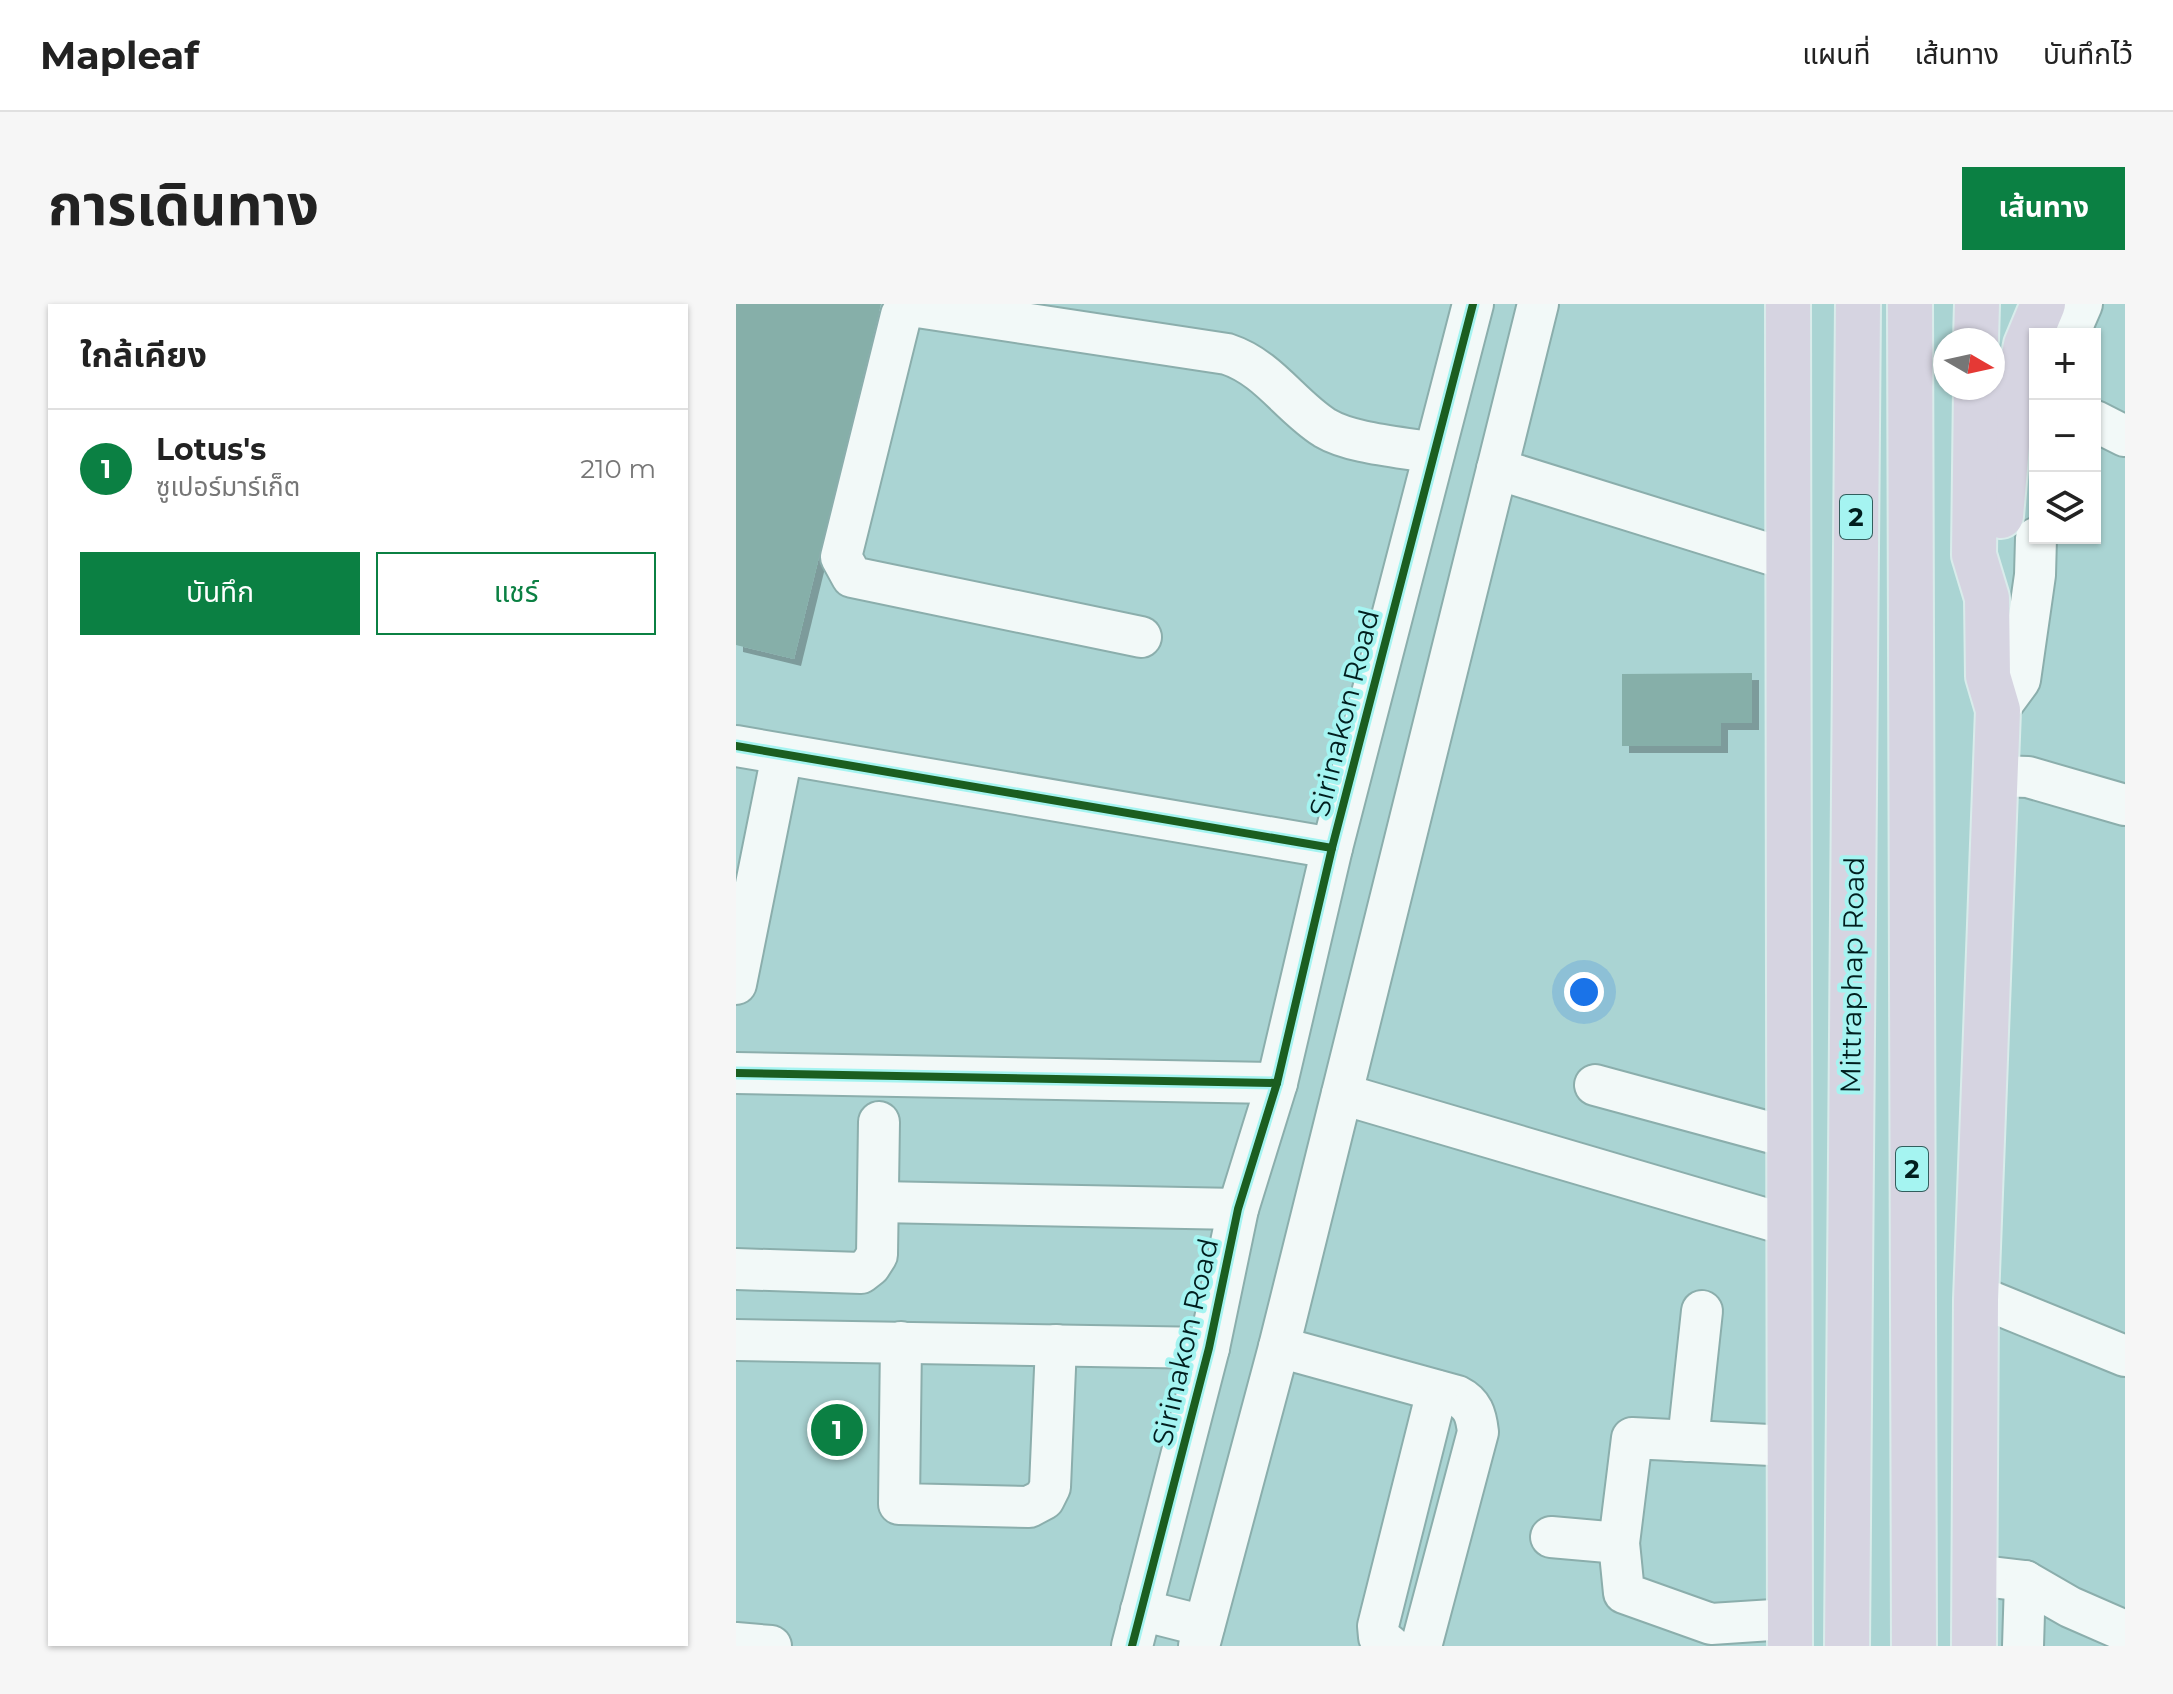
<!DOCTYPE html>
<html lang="th">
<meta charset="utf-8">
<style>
:root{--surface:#fff;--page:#f6f6f6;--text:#222;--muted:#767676;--line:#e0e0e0;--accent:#0b8043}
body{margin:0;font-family:Montserrat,"Noto Sans Thai",sans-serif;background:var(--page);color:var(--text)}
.controls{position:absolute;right:24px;top:24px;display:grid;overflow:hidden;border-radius:0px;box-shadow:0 2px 6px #0004}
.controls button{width:72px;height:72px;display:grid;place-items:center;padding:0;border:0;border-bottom:2px solid var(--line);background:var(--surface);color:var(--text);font:40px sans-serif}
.compass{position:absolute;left:1197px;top:24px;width:72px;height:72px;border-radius:50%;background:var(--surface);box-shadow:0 2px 6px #0004;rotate:99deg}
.you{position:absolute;left:848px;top:688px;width:28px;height:28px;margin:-20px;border:6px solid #fff;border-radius:50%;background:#1a73e8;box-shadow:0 0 0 12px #1a73e833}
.badge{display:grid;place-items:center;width:52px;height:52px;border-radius:50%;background:var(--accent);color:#fff;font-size:26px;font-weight:700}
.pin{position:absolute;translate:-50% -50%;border:4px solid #fff;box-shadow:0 2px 8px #0006}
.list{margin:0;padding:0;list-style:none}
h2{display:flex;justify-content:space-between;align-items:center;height:104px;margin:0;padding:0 32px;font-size:34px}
h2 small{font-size:26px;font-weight:400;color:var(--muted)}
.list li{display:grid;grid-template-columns:52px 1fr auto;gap:24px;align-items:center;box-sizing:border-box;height:120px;padding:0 32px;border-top:2px solid var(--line)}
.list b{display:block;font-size:30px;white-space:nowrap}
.list p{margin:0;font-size:26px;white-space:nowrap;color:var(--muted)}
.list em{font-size:26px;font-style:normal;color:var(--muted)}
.actions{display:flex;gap:16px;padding:24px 32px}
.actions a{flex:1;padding:18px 0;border:2px solid var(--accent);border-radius:0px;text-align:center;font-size:28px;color:var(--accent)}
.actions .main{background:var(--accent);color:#fff}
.icon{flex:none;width:44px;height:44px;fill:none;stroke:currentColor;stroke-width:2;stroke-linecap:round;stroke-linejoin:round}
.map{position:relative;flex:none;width:1389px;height:1342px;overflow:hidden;border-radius:0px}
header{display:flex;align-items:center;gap:48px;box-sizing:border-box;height:112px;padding:0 40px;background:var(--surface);border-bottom:2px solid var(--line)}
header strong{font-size:38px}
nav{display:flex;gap:44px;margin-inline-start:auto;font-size:28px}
.intro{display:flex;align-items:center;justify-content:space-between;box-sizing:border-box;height:192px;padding:0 48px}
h1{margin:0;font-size:56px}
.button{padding:20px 36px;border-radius:0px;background:var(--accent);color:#fff;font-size:28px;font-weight:700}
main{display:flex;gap:48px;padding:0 48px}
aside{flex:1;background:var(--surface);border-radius:0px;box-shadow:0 2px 6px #0004}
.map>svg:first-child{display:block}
</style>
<header>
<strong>Mapleaf</strong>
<nav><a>แผนที่</a><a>เส้นทาง</a><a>บันทึกไว้</a></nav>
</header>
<div class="intro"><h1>การเดินทาง</h1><a class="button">เส้นทาง</a></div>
<main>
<aside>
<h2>ใกล้เคียง<small></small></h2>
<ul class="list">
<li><span class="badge">1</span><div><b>Lotus's</b><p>ซูเปอร์มาร์เก็ต</p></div><em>210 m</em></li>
</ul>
<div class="actions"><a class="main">บันทึก</a><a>แชร์</a></div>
</aside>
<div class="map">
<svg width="1389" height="1342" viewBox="0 0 1389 1342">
<defs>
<filter id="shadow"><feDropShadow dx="7" dy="7" stdDeviation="0" flood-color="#0004"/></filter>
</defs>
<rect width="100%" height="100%" fill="#aad4d3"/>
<g fill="#86afa9" filter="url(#shadow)">
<polygon points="0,0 145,0 58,355 0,341"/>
<polygon points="1016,369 1016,419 985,419 985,442 886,442 886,370"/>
</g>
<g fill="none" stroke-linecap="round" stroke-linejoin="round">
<defs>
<g id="minor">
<polyline points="1333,30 1346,0"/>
<polyline points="1359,117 1389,132"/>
<polyline points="761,165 1053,256"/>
<path d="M405,333L116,273L105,253L165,11L175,2L491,50C533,64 553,101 589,124C616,140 666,143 698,149"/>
<polyline points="1262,406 1284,376 1299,271 1300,234"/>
<polyline points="0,442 596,544"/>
<polyline points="1260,472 1292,473 1389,501"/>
<polyline points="0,680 46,451"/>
<polyline points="0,769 541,779"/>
<polyline points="859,781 1051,833"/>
<polyline points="606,790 1051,921"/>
<polyline points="142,898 502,905"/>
<polyline points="0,965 125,969 134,962 141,951 143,818"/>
<polyline points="1240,996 1256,998 1389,1052"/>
<polyline points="0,1036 473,1044"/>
<polyline points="165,1038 163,1200 293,1203 308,1195 314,1183 320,1041"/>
<path d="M543,1043L721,1092C737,1100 740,1111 742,1128L686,1339L682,1342"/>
<polyline points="952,1137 966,1007"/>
<polyline points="1053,1142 896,1134 883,1239 888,1289 975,1320 1053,1315"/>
<polyline points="815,1233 883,1239"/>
<polyline points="1238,1271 1289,1277 1334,1303 1389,1327"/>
<polyline points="405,1306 468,1322"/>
<polyline points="0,1339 35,1342"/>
<polyline points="396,1342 473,1044 502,905 541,779 596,544 737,0"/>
<polyline points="463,1342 543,1043 802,0"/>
<polyline points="654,1342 643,1333 642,1322 701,1087"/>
<polyline points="1287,1342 1289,1277"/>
</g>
<g id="highway">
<polyline points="1052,0 1054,1342"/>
<polyline points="1174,0 1178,1342"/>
<polyline points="1240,36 1241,0"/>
<polyline points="1265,212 1272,130 1290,41 1307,0"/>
<polyline points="1111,1342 1122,0"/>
<polyline points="1238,1342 1240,996 1262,406 1252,372 1251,294 1238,251 1240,84"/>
</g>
</defs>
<use href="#minor" stroke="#8baeac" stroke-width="44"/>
<use href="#highway" stroke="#d9eceb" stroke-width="48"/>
<use href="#minor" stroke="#f2f9f8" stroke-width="40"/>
<use href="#highway" stroke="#d6d4e1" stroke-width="44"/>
<defs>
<g id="cycleway">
<polyline points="0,442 596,544"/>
<polyline points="0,769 541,779"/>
<polyline points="396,1342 473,1044 502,905 541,779 596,544 737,0"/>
</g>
</defs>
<use href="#cycleway" stroke="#a5f4f1" stroke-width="13"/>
<use href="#cycleway" stroke="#1b5e20" stroke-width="8"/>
</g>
<g text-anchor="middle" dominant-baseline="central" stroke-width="8" stroke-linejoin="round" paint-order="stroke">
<g fill="#a5f4f1" stroke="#325e5d" stroke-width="2">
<rect x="1104" y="191" width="32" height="44" rx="6"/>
<rect x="1160" y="843" width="32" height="44" rx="6"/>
</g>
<g font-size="26" font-weight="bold" fill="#001e1e">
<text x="1120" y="213">2</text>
<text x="1176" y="865">2</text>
</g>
<g font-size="28" fill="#001e1e" stroke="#a5f4f1">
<text transform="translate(608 409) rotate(-76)">Sirinakon Road</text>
<text transform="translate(1116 671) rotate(-89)">Mittraphap Road</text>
<text transform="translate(449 1038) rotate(-77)">Sirinakon Road</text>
</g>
</g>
</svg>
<div class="controls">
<button>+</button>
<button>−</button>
<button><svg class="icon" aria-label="layers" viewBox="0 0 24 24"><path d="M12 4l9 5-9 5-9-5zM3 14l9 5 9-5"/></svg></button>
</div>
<svg class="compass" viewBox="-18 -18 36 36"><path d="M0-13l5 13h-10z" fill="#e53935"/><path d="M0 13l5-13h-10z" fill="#767676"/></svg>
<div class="you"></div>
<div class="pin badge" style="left:101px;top:1126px">1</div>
</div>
</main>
